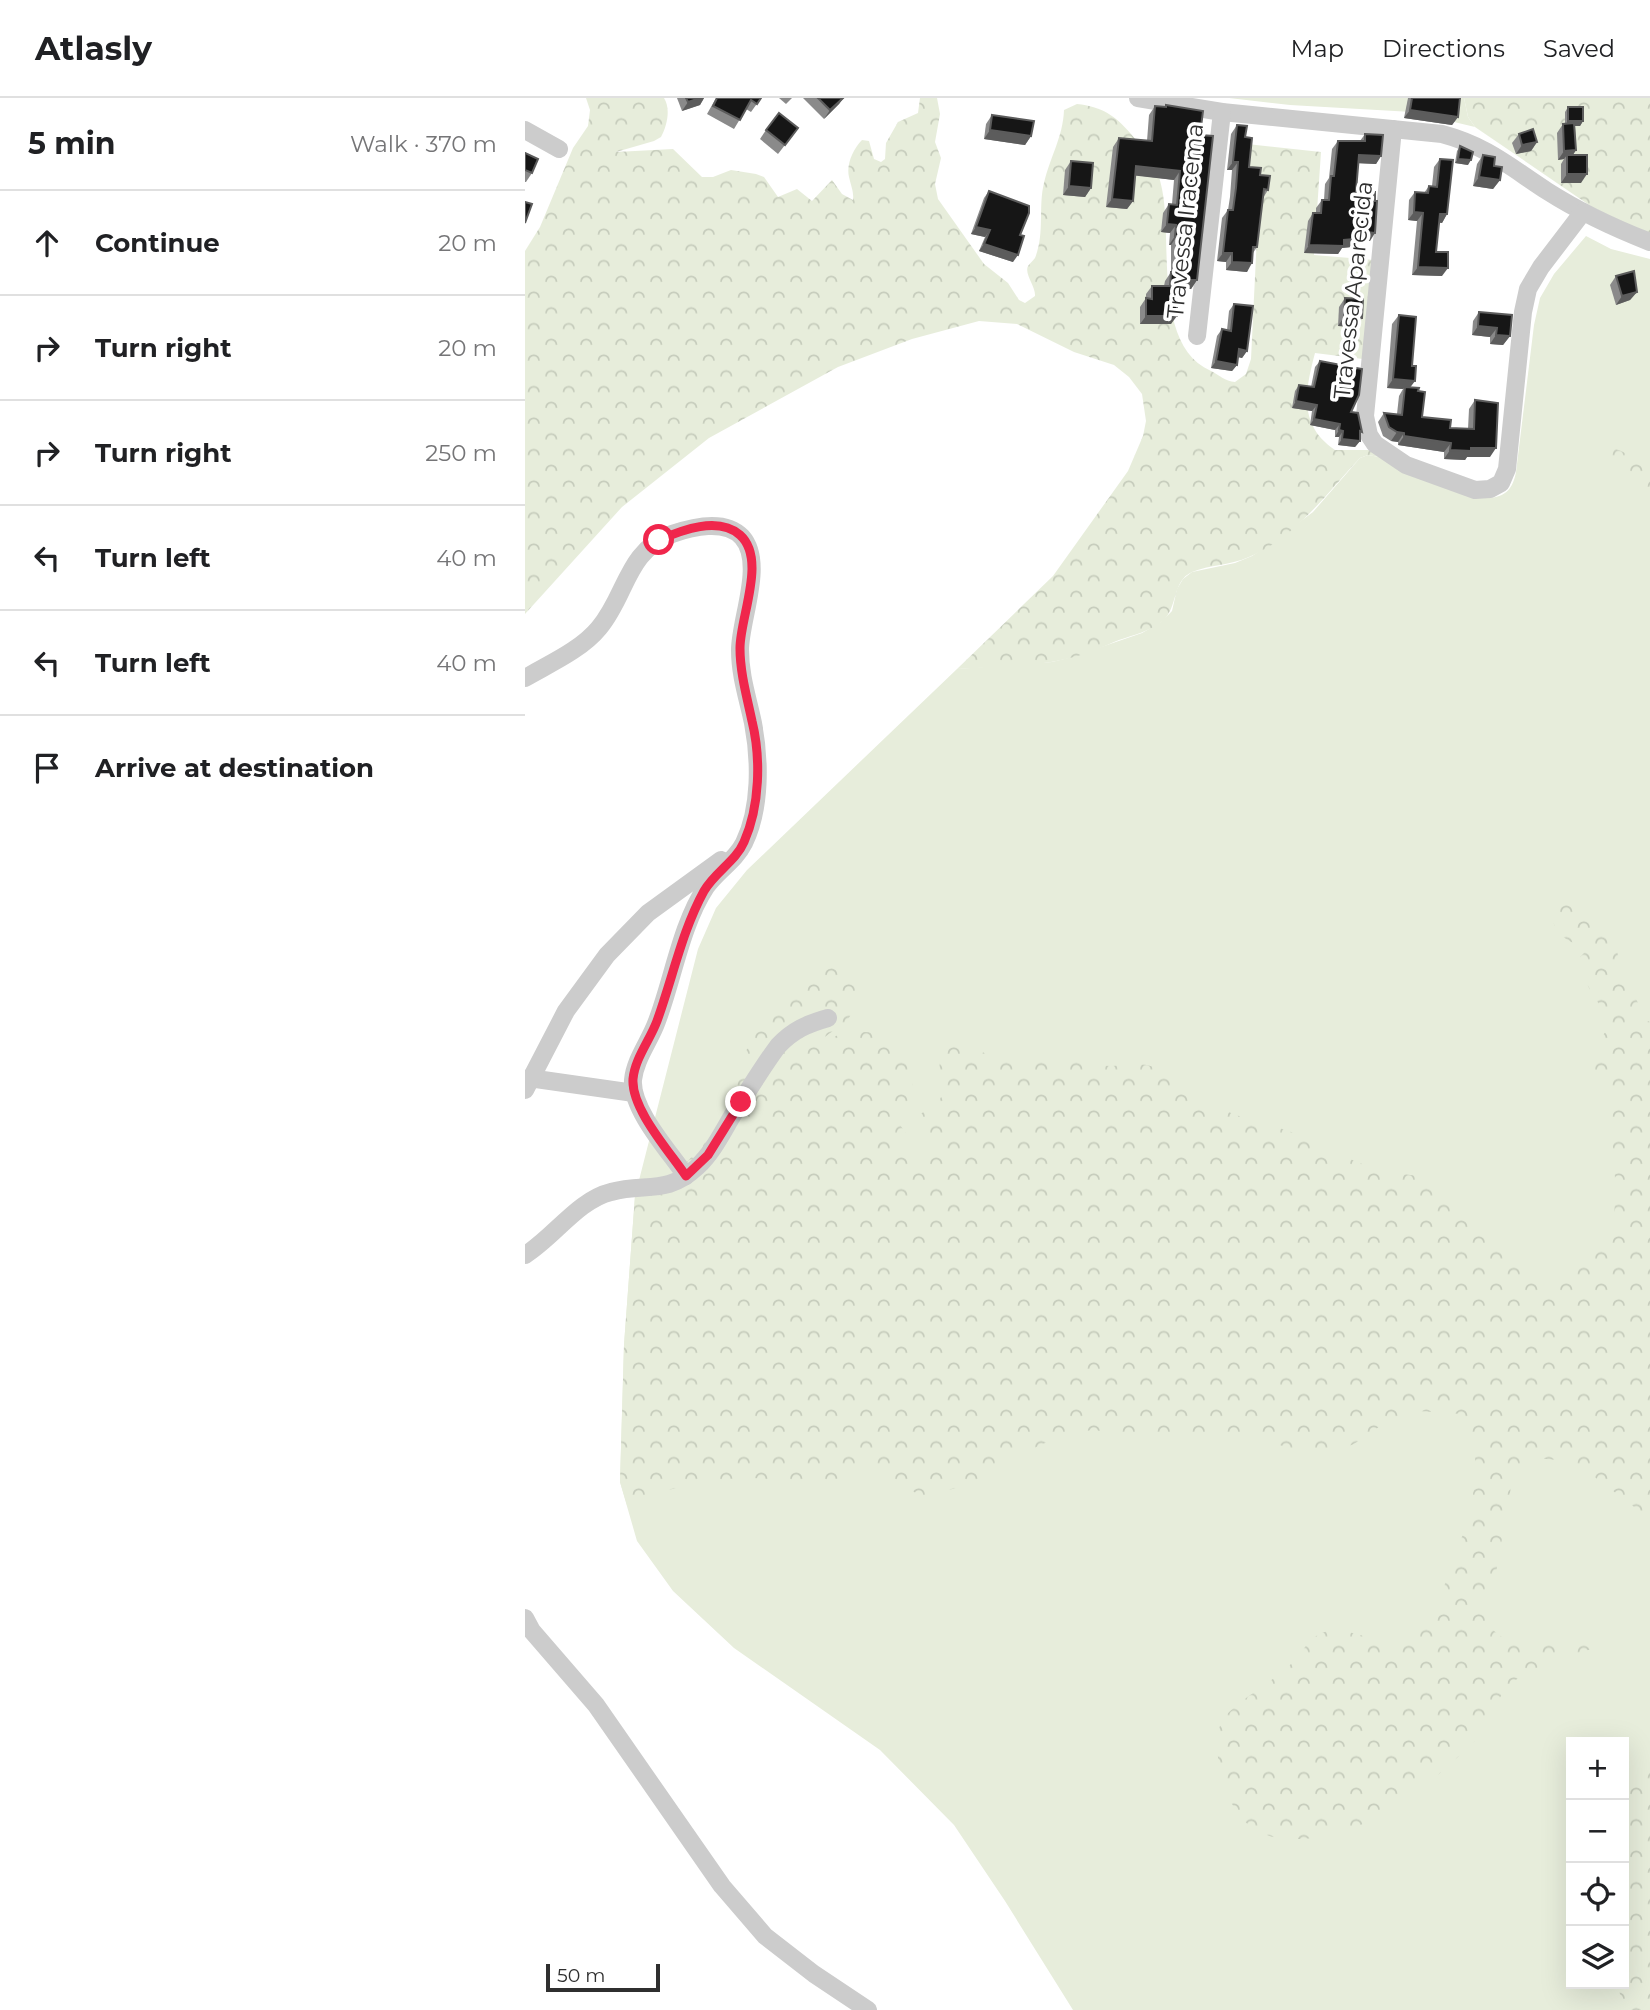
<!DOCTYPE html>
<meta charset="utf-8">
<style>
:root{--surface:#fff;--page:#f2f2f2;--text:#202124;--muted:#757577;--line:#e0e0e0}
body{margin:0;font-family:Montserrat,sans-serif;background:var(--page);color:var(--text)}
.controls{position:absolute;right:21px;bottom:21px;display:grid;overflow:hidden;border-radius:0px;box-shadow:0 7px 28px #0002}
.controls button{width:63px;height:63px;display:grid;place-items:center;padding:0;border:0;border-bottom:2px solid var(--line);background:var(--surface);color:var(--text);font:35px sans-serif}
.scale{position:absolute;left:21px;bottom:18px;width:114px;box-sizing:border-box;padding-left:7px;border:4px solid #2f2f2f;border-top:0;font-size:19px;line-height:24px;white-space:nowrap;color:#2f2f2f;-webkit-text-stroke:5px #fff;paint-order:stroke}
.stop{position:absolute;width:21px;height:21px;margin:-16px;border:5px solid #f0264c;border-radius:50%;background:#fff}
.stop.end{background:#f0264c;border-color:#fff;box-shadow:0 2px 7px #0008}
.list{margin:0;padding:0;list-style:none}
h2{display:flex;justify-content:space-between;align-items:center;height:91px;margin:0;padding:0 28px;font-size:30px}
h2 small{font-size:23px;font-weight:400;color:var(--muted)}
.list li{display:grid;grid-template-columns:46px 1fr auto;gap:21px;align-items:center;box-sizing:border-box;height:105px;padding:0 28px;border-top:2px solid var(--line)}
.list b{display:block;font-size:26px;white-space:nowrap}
.list em{font-size:23px;font-style:normal;color:var(--muted)}
.icon{flex:none;width:38px;height:38px;fill:none;stroke:currentColor;stroke-width:2;stroke-linecap:round;stroke-linejoin:round}
.map{position:relative;flex:none;width:1125px;height:1912px;overflow:hidden}
header{display:flex;align-items:center;gap:42px;box-sizing:border-box;height:98px;padding:0 35px;background:var(--surface);border-bottom:2px solid var(--line)}
header strong{font-size:33px}
nav{display:flex;gap:38px;margin-inline-start:auto;font-size:24px}
main{display:flex}
aside{flex:1;background:var(--surface)}
.map>svg:first-child{display:block}
</style>
<header>
<strong>Atlasly</strong>
<nav><a>Map</a><a>Directions</a><a>Saved</a></nav>
</header>
<main>
<aside>
<h2>5 min<small>Walk · 370 m</small></h2>
<ul class="list">
<li><svg class="icon" aria-label="ahead" viewBox="0 0 24 24"><path d="M12 20V5M6 11l6-6 6 6"/></svg><div><b>Continue</b></div><em>20 m</em></li>
<li><svg class="icon" aria-label="right" viewBox="0 0 24 24"><path d="M7 20v-9h11M14 6l5 5-5 5"/></svg><div><b>Turn right</b></div><em>20 m</em></li>
<li><svg class="icon" aria-label="right" viewBox="0 0 24 24"><path d="M7 20v-9h11M14 6l5 5-5 5"/></svg><div><b>Turn right</b></div><em>250 m</em></li>
<li><svg class="icon" aria-label="left" viewBox="0 0 24 24"><path d="M17 20v-9H6M10 6l-5 5 5 5"/></svg><div><b>Turn left</b></div><em>40 m</em></li>
<li><svg class="icon" aria-label="left" viewBox="0 0 24 24"><path d="M17 20v-9H6M10 6l-5 5 5 5"/></svg><div><b>Turn left</b></div><em>40 m</em></li>
<li><svg class="icon" aria-label="arrive" viewBox="0 0 24 24"><path d="M6 21V4h12l-3 4 3 4H6"/></svg><div><b>Arrive at destination</b></div></li>
</ul>
</aside>
<div class="map">
<svg width="1125" height="1912" viewBox="0 0 1125 1912">
<defs>
<pattern id="forest-crowns" width="20" height="18" patternUnits="userSpaceOnUse" patternTransform="scale(1.75)"><rect width="20" height="18" fill="#e7eddb"/><path d="M2 6a3 3 0 1 1 6 0M12 15a3 3 0 1 1 6 0" fill="none" stroke="#c6ccbc"/></pattern>
</defs>
<rect width="100%" height="100%" fill="#fff"/>
<g fill="#e7eddb" fill-rule="evenodd">
<polygon points="704,0 939,0 943,19 950,29 887,14 765,7"/>
<path d="M1061,138L1086,151L1125,161V1912H548L480,1803L429,1727L355,1652L209,1550L148,1493L112,1443L95,1384L99,1247L110,1098L173,851L191,810L222,772L432,571L527,564L547,559L617,535L636,524L647,513L652,491L658,481L667,474L710,465L727,458L744,447L788,414L835,360L843,357L854,359L964,400C981,399 988,390 991,374L1009,227L1015,200L1029,176ZM1046,1644H1099V1886H1046Z"/>
</g>
<g fill="url(#forest-crowns)">
<path d="M61,0H139C146,11 142,28 136,39L129,43L91,54L148,51L177,79H188L206,72L231,76L239,79L253,99L272,91L287,103L307,82L317,96L328,102C329,94 326,88 324,79C321,67 328,51 337,42L344,43L349,61L356,64L360,61L361,45L373,24L393,15L395,0H412L415,16L410,44L416,60L410,86L413,101L459,166L483,185L494,202L500,205L510,198C511,189 499,176 503,168C505,165 508,163 510,160C520,136 513,109 519,85C525,59 538,39 539,12L552,6C577,9 590,17 606,36C611,43 620,48 624,55C630,65 635,80 637,91C648,143 627,247 686,273C694,277 700,283 710,284L721,276L726,261L735,76L721,74L722,46L796,54L789,157L849,162L838,261L790,255C780,293 773,327 810,352H844L854,359L843,357L835,360C801,396 771,439 724,459C706,467 684,467 667,474C647,483 653,509 638,523C625,533 609,537 594,542C579,548 565,555 549,559C512,569 470,569 432,571L528,478L603,373L618,338L621,323L617,296L604,279L589,267L549,254L492,226L454,223L387,241L313,269L184,340L97,409L0,516V153L15,129L48,50L63,28L65,12Z"/>
<polygon points="939,0 1125,0 1125,135 1118,134 1067,109 950,29 943,19"/>
<path d="M1074,346C1094,351 1112,358 1125,374V395L1094,365L1065,348Z"/>
<path d="M1047,798L1064,804L1069,833L1086,840L1091,849L1096,869L1121,922L1125,924V1421L1063,1374L1034,1362L1008,1360L997,1371L986,1389L971,1475L958,1514L964,1529L978,1540L1084,1546C1054,1555 1021,1562 995,1579C973,1593 966,1619 953,1639C946,1649 935,1657 926,1665C892,1697 855,1723 810,1736C793,1741 758,1744 742,1737C735,1735 725,1728 719,1723C699,1704 680,1638 702,1616C721,1597 746,1585 765,1567C778,1555 784,1536 804,1533C832,1529 856,1554 886,1535C895,1529 909,1513 914,1504C920,1492 921,1476 926,1463C930,1453 935,1444 939,1434C950,1400 959,1346 936,1316L894,1313L864,1322L829,1346L808,1354L782,1355L720,1337L641,1340L567,1332L539,1337L513,1348L442,1392L431,1390L396,1399C382,1388 365,1377 349,1374C328,1372 310,1384 291,1386C268,1388 244,1379 221,1380C180,1382 139,1390 102,1407L95,1384L99,1247L110,1098C128,1087 158,1073 170,1054C173,1049 173,1044 176,1039C182,1028 192,1019 198,1008C208,990 213,968 223,949C242,914 283,861 328,870C332,878 332,883 331,892C329,928 318,923 295,943C309,938 323,934 338,934C369,933 392,962 387,991C385,1006 375,1008 373,1024L387,1044L385,1067C406,1054 404,1044 389,1027L390,1018C433,1001 411,990 415,955C451,932 451,961 482,962C498,963 514,960 530,961C549,962 568,968 587,968C602,967 615,964 629,969C655,978 676,1002 701,1013C724,1023 749,1027 771,1036C799,1048 825,1063 854,1072C874,1078 897,1075 915,1085C923,1090 929,1098 934,1104C959,1131 977,1166 1015,1178C1036,1185 1061,1168 1075,1152C1096,1128 1090,1080 1088,1050C1087,1031 1090,1010 1082,992C1078,982 1064,973 1065,960C1066,950 1078,938 1084,929C1077,901 1056,890 1055,859L1063,851C1039,842 1029,837 1025,810L1031,804Z"/>
<polygon points="1125,1665 1125,1912 1098,1912 1093,1886 1099,1886 1099,1698 1109,1688"/>
</g>
<g fill="none" stroke-linecap="round" stroke-linejoin="round">
<g stroke="#ccc" stroke-width="18">
<path d="M613,0L697,14L917,36C962,48 985,69 1022,93C1055,114 1089,130 1125,144"/>
<polyline points="868,31 840,318 844,337 850,346 881,367 950,392 965,391 976,385 982,371 998,214 1003,191 1016,169 1058,114"/>
<polyline points="0,32 34,51"/>
<polyline points="672,238 697,14"/>
<path d="M0,580C24,566 56,552 74,530C102,497 101,453 147,436C167,429 200,421 217,439C240,465 215,521 215,552C215,578 223,601 228,625C235,662 236,710 219,745C210,763 192,773 181,789C156,827 148,881 132,923C125,943 110,961 108,982C106,1012 145,1054 161,1078"/>
<polyline points="4,980 109,995"/>
<polyline points="0,992 41,913 82,857 123,815 196,762"/>
<path d="M0,1157C29,1139 53,1102 86,1094C120,1084 141,1098 172,1069C187,1055 196,1037 206,1020C221,996 236,971 253,948C268,932 282,926 303,920"/>
<polyline points="0,1520 7,1533 71,1607 197,1788 240,1838 289,1876 343,1912"/>
</g>
</g>
<g fill="#8a8a8a">
<polygon points="152,0 179,0 175,7 157,13"/>
<polygon points="191,0 236,0 226,14 221,11 209,31 182,16"/>
<polygon points="254,0 267,0 261,6"/>
<polygon points="278,0 319,0 314,6 299,21"/>
<polygon points="883,0 935,0 933,19 927,27 879,20"/>
<polygon points="641,7 675,37 672,182 666,191 657,191 652,200 646,226 615,226 615,209 621,200 621,196 627,188 639,188 640,183 646,174 646,147 644,147 645,135 636,134 638,115 644,106 647,106 649,82 610,77 608,103 602,111 581,109 588,49 594,40 622,43 624,17 630,8 639,9"/>
<polygon points="1043,9 1058,23 1055,28 1050,28 1051,52 1048,57 1056,85 1036,85 1036,66 1039,61 1033,62 1032,35 1038,26 1040,26 1040,14"/>
<polygon points="467,17 506,38 500,47 459,41 461,26"/>
<polygon points="712,27 720,39 724,69 735,77 743,92 738,100 732,149 728,155 722,174 701,172 701,164 692,163 697,120 703,112 705,99 707,72 702,72 706,36"/>
<polygon points="273,30 253,56 235,41 241,32"/>
<polygon points="840,36 856,58 851,66 833,65 831,93 845,143 840,142 836,148 817,150 813,156 779,155 783,123 788,115 791,115 791,110 797,102 799,102 800,86 804,80 807,51 813,43 835,43"/>
<polygon points="994,36 1012,44 1006,53 991,56 987,45"/>
<polygon points="935,48 943,67 930,65 932,53"/>
<polygon points="0,55 7,75 1,84 0,84"/>
<polygon points="958,57 969,68 975,82 968,91 948,88 952,66"/>
<polygon points="915,61 922,116 917,125 914,124 911,154 917,178 887,177 892,123 883,122 884,102 890,94 899,95 904,88 907,88 909,69"/>
<polygon points="546,63 566,90 560,99 538,97 540,72"/>
<polygon points="464,93 495,137 488,164 454,153 460,139 446,136 459,100"/>
<polygon points="1091,178 1112,194 1105,202 1091,207 1085,187"/>
<polygon points="820,200 837,220 831,229 813,228 814,209"/>
<polygon points="709,206 722,253 717,260 713,259 712,267 707,273 686,270 692,238 697,231 702,232 704,213"/>
<polygon points="954,214 985,238 978,247 965,246 965,239 947,237 948,223"/>
<polygon points="874,217 885,289 897,319 925,330 943,331 944,311 950,302 965,359 942,359 940,362 919,361 919,354 873,347 873,344 866,343 858,338 853,324 859,315 872,316 874,298 878,291 862,290 867,226"/>
<polygon points="795,263 826,314 835,337 835,343 830,349 813,347 814,339 810,339 810,332 785,327 787,313 767,310 770,293 774,287 786,289 790,269"/>
</g>
<g fill="#5c5c5c">
<polygon points="175,0 179,0 175,7 157,13 163,4"/>
<polygon points="318,0 314,6 299,21 305,12"/>
<polygon points="885,12 933,19 927,27 879,20"/>
<polygon points="1043,23 1058,23 1055,28 1040,28"/>
<polygon points="465,32 506,38 500,47 459,41"/>
<polygon points="1012,44 1006,53 991,56 997,47"/>
<polygon points="1051,52 1045,61 1042,57 1039,61 1033,62 1039,53"/>
<polygon points="834,57 856,58 851,66 828,65"/>
<polygon points="933,61 946,62 943,67 930,65"/>
<polygon points="708,64 713,64 707,72 702,72"/>
<polygon points="611,68 655,73 649,82 605,77"/>
<polygon points="1042,76 1062,76 1056,85 1036,85"/>
<polygon points="954,79 975,82 968,91 948,88"/>
<polygon points="544,88 566,90 560,99 538,97"/>
<polygon points="587,101 608,103 602,111 581,109"/>
<polygon points="889,114 898,115 892,123 883,122"/>
<polygon points="915,116 922,116 917,125 909,124"/>
<polygon points="642,126 651,127 645,135 636,134"/>
<polygon points="451,129 465,132 460,139 446,136"/>
<polygon points="842,134 850,135 845,143 840,142 836,148 817,150 813,156 779,155 784,147 819,142"/>
<polygon points="650,138 652,138 646,147 644,147"/>
<polygon points="459,146 493,157 488,164 454,153"/>
<polygon points="698,155 707,155 701,164 692,163"/>
<polygon points="707,164 727,165 722,174 701,172"/>
<polygon points="893,169 923,170 917,178 887,177"/>
<polygon points="658,182 672,182 666,191 652,191"/>
<polygon points="652,192 657,192 651,201"/>
<polygon points="1112,194 1105,202 1091,207 1097,198"/>
<polygon points="621,218 652,218 646,226 615,226"/>
<polygon points="819,219 837,220 831,229 813,228"/>
<polygon points="953,228 972,230 965,239 947,237"/>
<polygon points="971,237 985,238 978,247 965,246"/>
<polygon points="714,251 722,253 717,260 709,258"/>
<polygon points="691,263 712,267 707,273 686,270"/>
<polygon points="868,281 890,283 884,291 880,289 878,291 862,290"/>
<polygon points="771,303 792,307 787,313 767,310"/>
<polygon points="789,321 815,326 810,332 785,327"/>
<polygon points="814,332 818,333 814,339 810,339"/>
<polygon points="872,334 879,335 873,344 866,343"/>
<polygon points="879,338 926,345 919,354 873,347"/>
<polygon points="817,341 835,343 830,349 813,347"/>
<polygon points="946,350 971,350 965,359 942,359 940,362 919,361 925,352"/>
</g>
<g fill="#161616" stroke="#5c5c5c" stroke-width="2">
<polygon points="161,0 175,0 163,4"/>
<polygon points="192,0 236,0 232,6 226,2 215,22 188,8"/>
<polygon points="293,0 318,0 305,12"/>
<polygon points="887,0 935,0 933,19 885,12"/>
<polygon points="641,7 678,13 675,37 688,38 672,182 658,182 657,192 652,192 652,218 621,218 621,200 627,201 627,188 645,188 646,174 651,174 652,138 650,138 651,127 642,126 644,106 652,107 655,73 611,68 608,103 587,101 594,40 627,43 630,8 641,9"/>
<rect x="1043" y="9" width="15" height="14"/>
<polygon points="254,15 273,30 260,47 241,32"/>
<polygon points="467,17 509,23 506,38 465,32"/>
<polygon points="1049,25 1051,52 1039,53 1038,26"/>
<polygon points="712,27 722,28 720,39 727,40 724,69 736,70 735,77 745,78 743,92 739,91 732,149 728,149 727,165 707,164 707,155 698,155 703,112 708,112 711,90 713,64 708,64"/>
<polygon points="1008,31 1012,44 997,47 994,36"/>
<polygon points="840,36 858,37 856,58 834,57 831,93 850,94 850,103 852,103 850,135 842,134 841,140 819,142 819,148 784,147 788,115 796,115 797,102 804,102 806,78 809,78 813,43 840,43"/>
<polygon points="935,48 948,54 946,62 933,61"/>
<polygon points="0,55 13,61 7,75 0,72"/>
<polygon points="958,57 970,59 969,68 977,69 975,82 954,79"/>
<rect x="1042" y="57" width="20" height="19"/>
<polygon points="915,61 928,62 922,116 915,116 911,154 923,154 923,170 893,169 898,115 889,114 890,94 903,95 904,88 912,89"/>
<polygon points="546,63 568,65 566,90 544,88"/>
<polygon points="464,93 504,108 504,115 495,137 499,138 493,157 459,146 465,132 451,129"/>
<polygon points="0,104 7,106 0,125"/>
<polygon points="1109,173 1112,194 1097,198 1091,178"/>
<polygon points="820,200 838,201 837,220 819,219"/>
<polygon points="709,206 728,208 722,253 714,251 712,267 691,263 697,231 706,233"/>
<polygon points="954,214 987,217 985,238 971,237 972,230 953,228"/>
<polygon points="874,217 891,219 887,268 891,268 890,283 868,281"/>
<polygon points="795,263 837,271 834,297 826,314 833,315 837,334 835,333 835,343 817,341 818,333 814,332 815,326 789,321 792,307 771,303 774,287 789,289"/>
<polygon points="880,289 894,290 893,293 900,294 897,319 926,322 925,330 949,331 950,302 973,305 971,350 946,350 946,353 925,352 926,345 879,338 879,335 872,334 864,329 859,315 877,317"/>
</g>
<g fill="none" stroke-linecap="round" stroke-linejoin="round">
<path stroke="#f0264c" stroke-width="9" d="M134,442C157,432 193,418 215,437C242,461 215,519 215,550C215,575 222,599 227,623C236,660 235,708 219,744C211,763 190,774 179,793C157,833 148,879 132,923C125,942 110,960 108,981C106,1011 145,1054 161,1078L183,1057L216,1004"/>
</g>
<g text-anchor="middle" dominant-baseline="central" stroke-width="7" stroke-linejoin="round" paint-order="stroke">
<g font-size="23" fill="#2f2f2f" stroke="#fff">
<text transform="translate(660 123) rotate(-84)">Travessa Iracema</text>
<text transform="translate(828 192) rotate(-84)">Travessa Aparecida</text>
</g>
</g>
</svg>
<div class="controls">
<button>+</button>
<button>−</button>
<button><svg class="icon" aria-label="locate" viewBox="0 0 24 24"><circle cx="12" cy="12" r="6"/><path d="M12 2v4M12 18v4M2 12h4M18 12h4"/></svg></button>
<button><svg class="icon" aria-label="layers" viewBox="0 0 24 24"><path d="M12 4l9 5-9 5-9-5zM3 14l9 5 9-5"/></svg></button>
</div>
<div class="scale">50 m</div>
<div class="stop" style="left:134px;top:442px"></div>
<div class="stop end" style="left:216px;top:1004px"></div>
</div>
</main>
